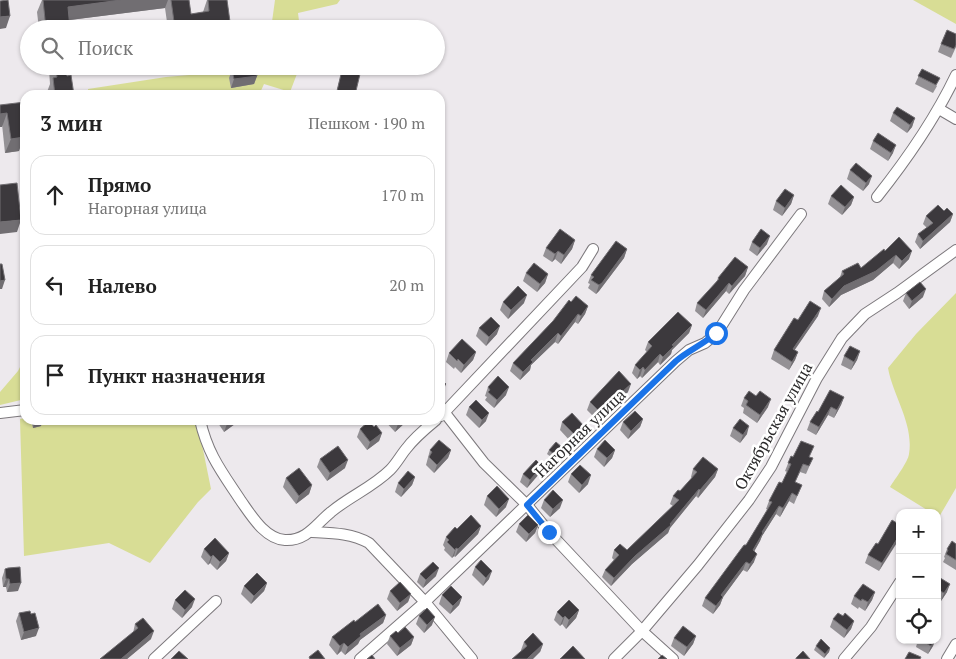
<!DOCTYPE html>
<html lang="ru">
<meta charset="utf-8">
<style>
:root{--surface:#fff;--page:#f6f6f6;--text:#222;--muted:#767676;--line:#e0e0e0}
body{margin:0;font-family:"PT Serif",serif;background:var(--page);color:var(--text)}
.controls{position:absolute;right:15px;bottom:15px;display:grid;overflow:hidden;border-radius:10px;box-shadow:0 1px 4px #0004}
.controls button{width:45px;height:45px;display:grid;place-items:center;padding:0;border:0;border-bottom:1px solid var(--line);background:var(--surface);color:var(--text);font:25px sans-serif}
.stop{position:absolute;width:15px;height:15px;margin:-11px;border:4px solid #1a73e8;border-radius:50%;background:#fff}
.stop.end{background:#1a73e8;border-color:#fff;box-shadow:0 1px 5px #0008}
.list{margin:0;padding:0;list-style:none}
h2{display:flex;justify-content:space-between;align-items:center;height:65px;margin:0;padding:0 20px;font-size:21px}
h2 small{font-size:16px;font-weight:400;color:var(--muted)}
.list li{display:grid;grid-template-columns:32px 1fr auto;gap:15px;align-items:center;box-sizing:border-box;height:80px;margin:0 10px 10px;padding:0 10px;border:1px solid var(--line);border-radius:15px}
.list b{display:block;font-size:19px;white-space:nowrap}
.list p{margin:0;font-size:16px;white-space:nowrap;color:var(--muted)}
.list em{font-size:16px;font-style:normal;color:var(--muted)}
.icon{flex:none;width:28px;height:28px;fill:none;stroke:currentColor;stroke-width:2;stroke-linecap:round;stroke-linejoin:round}
.map{position:relative;flex:none;width:956px;height:659px;overflow:hidden}
.search{position:absolute;background:var(--surface);box-shadow:0 1px 4px #0004;left:20px;top:20px;width:425px;height:55px;display:flex;align-items:center;gap:12px;box-sizing:border-box;padding:0 18px;border-radius:28px;color:var(--muted);font-size:19px}
.panel{position:absolute;background:var(--surface);box-shadow:0 1px 4px #0004;left:20px;top:90px;width:425px;height:335px;border-radius:15px}
.map>svg:first-child{display:block}
</style>
<div class="map">
<svg width="956" height="659" viewBox="0 0 956 659">
<rect width="100%" height="100%" fill="#ede9ed"/>
<g fill="#d8dd95">
<polygon points="275,0 340,0 337,4 298,13 300,29 271,29"/>
<polygon points="913,0 956,0 956,24"/>
<polygon points="241,66 300,66 290,92 264,84 259,95 88,95 88,89 166,77 212,73"/>
<path d="M956,293V488L939,517L937,513H932L890,487C895,479 908,462 909,454C914,424 893,396 888,368L916,334Z"/>
<polygon points="25,357 25,399 0,405 0,392 18,371"/>
<polygon points="25,418 25,420 197,420 211,489 198,502 150,563 109,543 24,556 20,419"/>
</g>
<g fill="none" stroke-linecap="round" stroke-linejoin="round">
<defs>
<g id="minor">
<polyline points="939,109 956,119"/>
<path d="M877,197C908,158 935,119 956,75"/>
<polyline points="0,413 25,410"/>
<polyline points="445,413 484,463 527,505 549,532 642,631 673,659"/>
<polyline points="441,416 582,267 593,249"/>
<path d="M200,420C208,455 222,472 241,501C251,515 265,539 285,540C307,541 316,524 331,512C350,496 373,487 390,470C396,464 401,455 406,449C415,437 425,429 436,420"/>
<path d="M312,532C332,533 351,533 369,543L425,602L472,659"/>
<polyline points="154,659 216,601"/>
<polyline points="360,659 425,602 676,361 689,350 705,343 717,333 744,290 801,214"/>
<polyline points="614,659 642,631 698,565 749,500 771,467 817,378 842,338 865,314 897,293 956,250"/>
<polyline points="844,659 871,627 900,582"/>
<polyline points="947,659 956,644"/>
</g>
</defs>
<use href="#minor" stroke="#7c787c" stroke-width="12"/>
<use href="#minor" stroke="#fff" stroke-width="10"/>
</g>
<g fill="#949195">
<polygon points="42,0 189,0 191,14 203,12 207,0 227,0 231,29 168,29 165,8 69,20 70,29 39,29 37,12"/>
<polygon points="956,34 956,47 951,58 938,52 941,44"/>
<polygon points="44,66 68,66 68,67 66,67 67,76 74,95 48,95 47,92 50,84 49,70 45,70"/>
<polygon points="241,66 257,76 254,84 231,88 229,78 232,70 240,69"/>
<polygon points="922,69 937,86 933,93 915,84"/>
<polygon points="342,70 355,95 336,95 340,78"/>
<polygon points="0,105 23,124 19,151 5,153"/>
<polygon points="893,113 915,118 912,127 907,133 890,121"/>
<polygon points="873,141 893,153 888,161 870,149"/>
<polygon points="850,170 869,184 863,191 847,179"/>
<polygon points="794,195 791,204 782,216 773,210 776,201"/>
<polygon points="831,196 854,197 851,205 842,215 828,204"/>
<polygon points="944,211 953,214 950,222 920,249 915,242 918,234 927,228 923,224 926,216"/>
<polygon points="575,240 572,249 561,264 555,259 552,262 543,256 546,248"/>
<polygon points="752,242 767,244 757,256 749,250"/>
<polygon points="627,249 624,258 599,291 596,294 588,288 590,284 588,283 591,275"/>
<polygon points="885,251 909,259 899,269 893,263 873,280 841,295 829,307 822,299 824,291 840,277 842,271 861,268"/>
<polygon points="748,267 745,276 729,294 726,291 703,318 695,311 697,303 716,283 718,278"/>
<polygon points="526,273 548,274 545,283 537,292 523,281"/>
<polygon points="906,293 923,297 909,309 903,301"/>
<polygon points="503,302 524,303 508,319 500,310"/>
<polygon points="571,302 588,306 585,314 578,324 575,322 558,344 555,342 531,365 530,370 520,380 510,371 513,363"/>
<polygon points="818,316 794,350 798,352 795,360 789,370 771,359 774,350 798,320"/>
<polygon points="692,325 689,333 672,350 671,354 660,365 658,362 642,378 640,376 637,379 632,373 635,365 647,352 645,350 648,342"/>
<polygon points="479,328 497,334 486,346 476,336"/>
<polygon points="860,351 857,360 851,370 841,365 844,356"/>
<polygon points="476,352 473,360 461,373 455,367 454,369 446,362 449,353"/>
<polygon points="619,371 628,392 619,400 618,399 597,420 587,410 590,402"/>
<polygon points="488,387 506,395 494,408 485,400 487,397 485,396"/>
<polygon points="844,397 841,405 834,418 828,415 816,435 807,430 810,422 818,412"/>
<polygon points="744,398 768,407 757,423 743,413 744,408 741,406"/>
<polygon points="469,407 486,421 479,428 466,415"/>
<polygon points="643,419 640,427 628,439 620,430 623,422"/>
<polygon points="31,420 42,420 41,426 33,428"/>
<polygon points="216,420 240,420 239,421 224,432"/>
<polygon points="384,420 407,420 407,421 395,432"/>
<polygon points="562,422 581,434 572,443 560,430"/>
<polygon points="374,427 382,433 379,441 367,450 357,437 360,429"/>
<polygon points="733,428 747,434 740,443 730,436"/>
<polygon points="597,449 615,450 612,458 604,467 594,457"/>
<polygon points="430,450 451,450 448,458 434,473 426,465"/>
<polygon points="549,450 562,453 555,460 547,454"/>
<polygon points="791,456 793,457 810,457 813,458 806,474 800,472 795,482 802,485 794,504 789,501 780,517 776,514 762,536 760,541 754,551 754,562 747,572 743,570 723,597 720,605 713,614 702,606 705,598 746,545 768,510 766,509 769,501 782,483 787,472 785,471"/>
<polygon points="320,459 345,468 327,481 317,467"/>
<polygon points="693,469 718,469 715,477 698,498 696,496 670,528 668,533 632,564 611,586 602,577 605,570 614,560 612,558 614,550 627,550 673,506 670,504 673,496 680,491 692,478 691,477"/>
<polygon points="523,474 539,474 527,488 520,482"/>
<polygon points="571,474 588,484 579,493 568,482"/>
<polygon points="415,477 412,485 401,497 395,492 398,483"/>
<polygon points="286,478 312,485 309,494 296,504 283,487"/>
<polygon points="487,496 506,507 496,517 484,505"/>
<polygon points="544,500 560,508 550,517 541,508"/>
<polygon points="519,524 538,525 535,533 526,542 516,532"/>
<polygon points="900,525 879,571 865,563 868,555 878,544"/>
<polygon points="481,526 478,534 455,557 454,556 452,558 444,550 445,548 443,545 446,537 457,529"/>
<polygon points="956,544 956,570 943,562 945,558 944,557 947,549"/>
<polygon points="204,549 229,553 226,561 217,570 210,563 208,565 201,557"/>
<polygon points="475,567 489,579 483,586 472,575"/>
<polygon points="5,569 18,591 7,592 6,587 3,587 2,578"/>
<polygon points="420,574 436,576 423,588 417,582"/>
<polygon points="937,576 947,592 941,601 937,599"/>
<polygon points="267,583 264,591 251,604 241,594 244,586"/>
<polygon points="390,591 411,594 408,602 397,611 387,599"/>
<polygon points="875,592 872,600 865,611 859,607 858,609 851,604 854,596"/>
<polygon points="442,595 462,597 459,605 450,614 439,604"/>
<polygon points="175,600 192,607 182,618 172,609"/>
<polygon points="579,610 576,618 566,629 562,624 560,626 554,620 557,612"/>
<polygon points="19,613 31,614 36,636 21,640 16,621"/>
<polygon points="386,615 383,623 360,640 358,644 345,655 341,651 337,655 329,645 332,637 355,622"/>
<polygon points="419,616 432,625 424,633 416,624"/>
<polygon points="843,616 854,621 851,629 844,638 830,627 833,619"/>
<polygon points="135,624 151,639 127,659 100,659 133,633"/>
<polygon points="398,633 414,637 411,645 397,656 387,644 390,636"/>
<polygon points="696,636 693,644 684,656 671,646 674,638"/>
<polygon points="918,640 935,640 933,646 928,654 916,647"/>
<polygon points="524,642 543,644 540,652 521,651 521,650"/>
<polygon points="816,646 830,648 829,652 824,658 814,650"/>
</g>
<g fill="#716e72">
<polygon points="121,0 168,0 165,8 62,21 68,7"/>
<polygon points="10,16 6,28 0,29 0,17"/>
<polygon points="211,23 209,29 191,29 193,25"/>
<polygon points="46,66 50,66 49,70 45,70"/>
<polygon points="257,76 254,84 231,88 234,79"/>
<polygon points="25,110 25,124 15,125 21,111"/>
<polygon points="7,113 2,127 0,127 0,114"/>
<polygon points="915,118 912,127 907,133 910,125"/>
<polygon points="24,137 19,151 5,153 11,139"/>
<polygon points="896,145 893,153 888,161 891,153"/>
<polygon points="872,176 869,184 863,191 866,183"/>
<polygon points="794,195 791,204 782,216 785,208"/>
<polygon points="854,197 851,205 842,215 845,207"/>
<polygon points="953,214 950,222 920,249 923,241"/>
<polygon points="21,220 17,232 0,234 0,222"/>
<polygon points="770,236 767,244 757,256 760,248"/>
<polygon points="575,240 572,249 561,264 564,255"/>
<polygon points="627,249 624,258 599,291 596,294 599,285"/>
<polygon points="558,251 555,259 552,262 555,254"/>
<polygon points="912,251 909,259 899,269 902,261"/>
<polygon points="896,255 893,263 873,280 841,295 829,307 832,299 844,286"/>
<polygon points="748,267 745,276 729,294 732,286"/>
<polygon points="548,274 545,283 537,292 540,284"/>
<polygon points="5,280 2,289 0,289 0,281"/>
<polygon points="729,283 726,291 703,318 706,310"/>
<polygon points="926,289 923,297 909,309 912,301"/>
<polygon points="527,295 524,303 508,319 511,310"/>
<polygon points="588,306 585,314 578,324 581,316"/>
<polygon points="821,308 818,316 790,357 793,349"/>
<polygon points="578,314 575,322 558,344 561,336"/>
<polygon points="692,325 689,333 672,350 671,354 660,365 663,357 672,345"/>
<polygon points="500,326 497,334 486,346 489,337"/>
<polygon points="558,333 555,342 531,365 530,370 520,380 523,372 531,360"/>
<polygon points="860,351 857,360 851,370 854,362"/>
<polygon points="476,352 473,360 461,373 464,365"/>
<polygon points="798,352 795,360 789,370 792,362"/>
<polygon points="660,354 658,362 642,378 645,370"/>
<polygon points="643,367 640,376 637,379 640,370"/>
<polygon points="446,384 443,392 440,395 440,390"/>
<polygon points="631,384 628,392 619,400 622,392"/>
<polygon points="509,387 506,395 494,408 497,400"/>
<polygon points="621,391 618,399 597,420 600,412"/>
<polygon points="844,397 841,405 834,418 837,410"/>
<polygon points="771,399 768,407 757,423 760,415"/>
<polygon points="831,407 828,415 816,435 819,427"/>
<polygon points="489,413 486,421 479,428 482,420"/>
<polygon points="643,419 640,427 628,439 631,431"/>
<polygon points="233,420 240,420 239,421 224,432 227,424"/>
<polygon points="402,420 407,420 407,421 395,432 398,424"/>
<polygon points="42,422 41,426 33,428 34,423"/>
<polygon points="584,426 581,434 572,443 575,435"/>
<polygon points="749,426 747,434 740,443 743,435"/>
<polygon points="382,433 379,441 367,450 370,442"/>
<polygon points="563,448 562,453 555,460 556,456"/>
<polygon points="451,450 448,458 434,473 437,465"/>
<polygon points="615,450 612,458 604,467 607,458"/>
<polygon points="348,460 345,468 327,481 330,473"/>
<polygon points="542,466 539,474 527,488 530,480"/>
<polygon points="718,469 715,477 698,498 700,490"/>
<polygon points="591,475 588,484 579,493 582,485"/>
<polygon points="415,477 412,485 401,497 404,489"/>
<polygon points="312,485 309,494 296,504 299,496"/>
<polygon points="699,489 696,496 670,528 668,533 632,564 611,586 614,578 635,556 670,524"/>
<polygon points="792,493 789,501 780,517 783,508"/>
<polygon points="509,499 506,507 496,517 499,509"/>
<polygon points="563,500 560,508 550,517 553,509"/>
<polygon points="779,506 776,514 762,536 760,541 750,559 753,550 762,532"/>
<polygon points="538,525 535,533 526,542 529,534"/>
<polygon points="481,526 478,534 455,557 458,549"/>
<polygon points="900,534 900,538 879,571 882,563"/>
<polygon points="456,548 454,556 452,558 455,550"/>
<polygon points="229,553 226,561 217,570 220,562"/>
<polygon points="757,554 754,562 747,572 750,564"/>
<polygon points="213,555 210,563 208,565 211,557"/>
<polygon points="746,562 743,570 718,604 721,595"/>
<polygon points="439,568 436,576 423,588 426,580"/>
<polygon points="492,571 489,579 483,586 486,578"/>
<polygon points="6,579 9,579 6,587 3,587"/>
<polygon points="21,583 18,591 7,592 10,584"/>
<polygon points="267,583 264,591 251,604 254,596"/>
<polygon points="950,584 947,592 941,601 944,593"/>
<polygon points="875,592 872,600 865,611 868,602"/>
<polygon points="411,594 408,602 397,611 400,603"/>
<polygon points="462,597 459,605 450,614 453,606"/>
<polygon points="723,597 720,605 713,614 716,606"/>
<polygon points="195,599 192,607 182,618 185,610"/>
<polygon points="579,610 576,618 566,629 569,620"/>
<polygon points="386,615 383,623 360,640 358,644 345,655 348,647 360,634"/>
<polygon points="565,616 562,624 560,626 563,618"/>
<polygon points="435,617 432,625 424,633 427,625"/>
<polygon points="854,621 851,629 844,638 847,630"/>
<polygon points="39,628 36,636 21,640 24,632"/>
<polygon points="154,631 151,639 127,659 121,659"/>
<polygon points="696,636 693,644 684,656 687,647"/>
<polygon points="414,637 411,645 397,656 400,648"/>
<polygon points="935,640 933,646 928,654 931,646"/>
<polygon points="344,643 341,651 337,655 340,646"/>
<polygon points="543,644 540,652 533,659 527,659"/>
<polygon points="830,648 829,652 824,658 825,654"/>
</g>
<g fill="#3c393d" stroke="#716e72">
<polygon points="8,0 10,16 0,17 0,1"/>
<polygon points="43,0 121,0 68,7 70,29 46,29"/>
<polygon points="171,0 189,0 191,14 209,11 208,0 227,0 231,29 212,29 211,23 193,25 193,29 175,29"/>
<polygon points="947,30 956,34 956,45 954,49 941,44"/>
<polygon points="55,66 65,66 67,76 71,75 74,95 55,95 53,78 57,77"/>
<polygon points="241,66 255,66 257,76 234,79 232,70 241,68"/>
<polygon points="922,69 940,78 936,85 918,76"/>
<polygon points="342,70 360,74 355,95 337,91"/>
<polygon points="25,102 25,110 21,111 24,137 11,139 7,113 0,114 0,105"/>
<polygon points="897,107 915,118 910,125 893,113"/>
<polygon points="878,133 896,145 891,153 873,141"/>
<polygon points="856,163 872,176 866,183 850,170"/>
<polygon points="17,183 21,220 0,222 0,185"/>
<polygon points="841,185 854,197 845,207 831,196"/>
<polygon points="785,189 794,195 785,208 776,201"/>
<polygon points="938,205 944,211 947,208 953,214 923,241 918,234 933,223 926,216"/>
<polygon points="560,229 575,240 564,255 558,251 555,254 546,248"/>
<polygon points="761,229 770,236 760,248 752,242"/>
<polygon points="899,237 912,251 902,261 896,255 876,271 844,286 832,299 824,291 844,274 842,271 858,263 861,268 884,249 885,251"/>
<polygon points="616,241 627,249 602,283 599,285 591,280 594,277 591,275"/>
<polygon points="735,257 748,267 732,286 729,283 706,310 697,303 719,279 718,278"/>
<polygon points="534,263 548,274 540,284 526,273"/>
<polygon points="0,264 2,264 5,280 0,281"/>
<polygon points="920,282 926,289 912,301 906,293"/>
<polygon points="518,286 527,295 511,310 503,302"/>
<polygon points="576,296 588,306 581,316 578,314 561,336 558,333 531,360 533,362 523,372 513,363 553,321 569,300 571,302"/>
<polygon points="810,301 821,308 793,349 798,352 792,362 774,350 794,318 798,320"/>
<polygon points="678,312 692,325 672,345 674,346 663,357 660,354 645,370 643,367 640,370 635,365 652,346 648,342"/>
<polygon points="491,317 500,326 489,337 479,328"/>
<polygon points="462,339 476,352 464,365 458,359 457,361 449,353"/>
<polygon points="850,346 860,351 854,362 844,356"/>
<polygon points="619,371 631,384 622,392 621,391 600,412 590,402"/>
<polygon points="498,376 509,387 497,400 488,392 490,390 488,387"/>
<polygon points="440,378 446,384 440,390"/>
<polygon points="830,390 844,397 837,410 831,407 819,427 810,422 817,411 818,412"/>
<polygon points="749,391 756,396 760,391 771,399 760,415 746,405 748,401 744,398"/>
<polygon points="476,400 489,413 482,420 469,407"/>
<polygon points="635,411 643,419 631,431 623,422"/>
<polygon points="572,413 584,426 575,435 562,422"/>
<polygon points="740,419 749,426 743,435 733,428"/>
<polygon points="34,420 42,420 42,422 34,423"/>
<polygon points="225,420 233,420 227,424"/>
<polygon points="395,420 402,420 398,424"/>
<polygon points="369,421 374,427 376,425 382,433 370,442 360,429"/>
<polygon points="439,440 451,450 437,465 429,457 432,452 430,450"/>
<polygon points="605,440 615,450 607,458 597,449"/>
<polygon points="801,441 814,446 809,457 813,458 809,466 803,464 795,482 802,485 797,496 792,493 783,508 779,506 762,532 763,533 753,550 757,554 750,564 746,562 721,595 723,597 716,606 705,598 744,545 746,545 772,502 769,501 779,482 782,483 791,464 788,463 791,456 793,457"/>
<polygon points="556,442 563,448 556,456 549,450"/>
<polygon points="338,446 348,460 330,473 320,459"/>
<polygon points="703,457 718,469 700,490 699,489 670,524 671,525 635,556 614,578 605,570 619,555 614,550 620,544 627,550 679,500 673,496 678,490 680,491 697,472 693,469"/>
<polygon points="536,460 542,466 530,480 523,474"/>
<polygon points="580,465 591,475 582,485 571,474"/>
<polygon points="299,468 312,485 299,496 286,478"/>
<polygon points="408,471 415,477 404,489 398,483"/>
<polygon points="497,486 509,499 499,509 487,496"/>
<polygon points="553,490 563,500 553,509 544,500"/>
<polygon points="471,515 481,526 458,549 456,548 455,550 447,542 449,540 446,537 455,527 457,529"/>
<polygon points="528,515 538,525 529,534 519,524"/>
<polygon points="892,520 900,525 900,534 882,563 868,555 876,543 878,544"/>
<polygon points="215,538 229,553 220,562 213,555 211,557 204,549"/>
<polygon points="952,541 956,544 956,560 946,554 948,550 947,549"/>
<polygon points="481,560 492,571 486,578 475,567"/>
<polygon points="433,562 439,568 426,580 420,574"/>
<polygon points="20,567 21,583 10,584 9,579 6,579 5,569 8,568"/>
<polygon points="257,573 267,583 254,596 244,586"/>
<polygon points="937,576 950,584 944,593 937,589"/>
<polygon points="400,582 411,594 400,603 390,591"/>
<polygon points="863,584 875,592 868,602 862,599 861,601 854,596"/>
<polygon points="451,586 462,597 453,606 442,595"/>
<polygon points="185,590 195,599 185,610 175,600"/>
<polygon points="569,600 579,610 569,620 565,616 563,618 557,612"/>
<polygon points="378,604 386,615 360,634 361,636 348,647 344,643 340,646 332,637 354,620 355,622"/>
<polygon points="427,608 435,617 427,625 419,616"/>
<polygon points="30,611 31,614 35,613 39,628 24,632 19,613"/>
<polygon points="838,613 843,616 845,613 854,621 847,630 833,619"/>
<polygon points="143,618 154,631 121,659 100,659 138,628 135,624"/>
<polygon points="683,626 696,636 687,647 674,638"/>
<polygon points="405,627 414,637 400,648 390,636 396,631 398,633"/>
<polygon points="533,633 543,644 527,659 512,659 527,646 524,642"/>
<polygon points="821,639 830,648 825,654 816,646"/>
<polygon points="921,640 935,640 931,646"/>
<polygon points="573,646 585,659 560,659"/>
<polygon points="318,650 325,659 310,659 309,657"/>
<polygon points="179,651 188,659 171,659"/>
<polygon points="803,651 810,659 796,659 796,658"/>
<polygon points="909,652 921,657 920,659 905,659"/>
<polygon points="372,655 375,659 367,659"/>
<polygon points="662,655 667,659 658,659"/>
</g>
<g fill="none" stroke-linecap="round" stroke-linejoin="round">
<path stroke="#1a73e8" stroke-width="6" d="M549,532L527,505L676,361C689,350 704,344 716,333"/>
</g>
<g text-anchor="middle" dominant-baseline="central" stroke-width="5" stroke-linejoin="round" paint-order="stroke">
<g font-size="16" fill="#2a292a" stroke="#fff">
<text transform="translate(773 426) rotate(-61)">Октябрьская улица</text>
<text transform="translate(580 433) rotate(-44)">Нагорная улица</text>
</g>
</g>
</svg>
<div class="controls">
<button>+</button>
<button>−</button>
<button><svg class="icon" aria-label="locate" viewBox="0 0 24 24"><circle cx="12" cy="12" r="6"/><path d="M12 2v4M12 18v4M2 12h4M18 12h4"/></svg></button>
</div>
<div class="stop" style="left:716px;top:333px"></div>
<div class="stop end" style="left:549px;top:532px"></div>
<div class="search"><svg class="icon" aria-label="search" viewBox="0 0 24 24"><circle cx="10" cy="10" r="6"/><path d="M15 15l6 6"/></svg>Поиск</div>
<section class="panel">
<h2>3 мин<small>Пешком · 190 m</small></h2>
<ul class="list">
<li><svg class="icon" aria-label="ahead" viewBox="0 0 24 24"><path d="M12 20V5M6 11l6-6 6 6"/></svg><div><b>Прямо</b><p>Нагорная улица</p></div><em>170 m</em></li>
<li><svg class="icon" aria-label="left" viewBox="0 0 24 24"><path d="M17 20v-9H6M10 6l-5 5 5 5"/></svg><div><b>Налево</b></div><em>20 m</em></li>
<li><svg class="icon" aria-label="arrive" viewBox="0 0 24 24"><path d="M6 21V4h12l-3 4 3 4H6"/></svg><div><b>Пункт назначения</b></div></li>
</ul>
</section>
</div>
